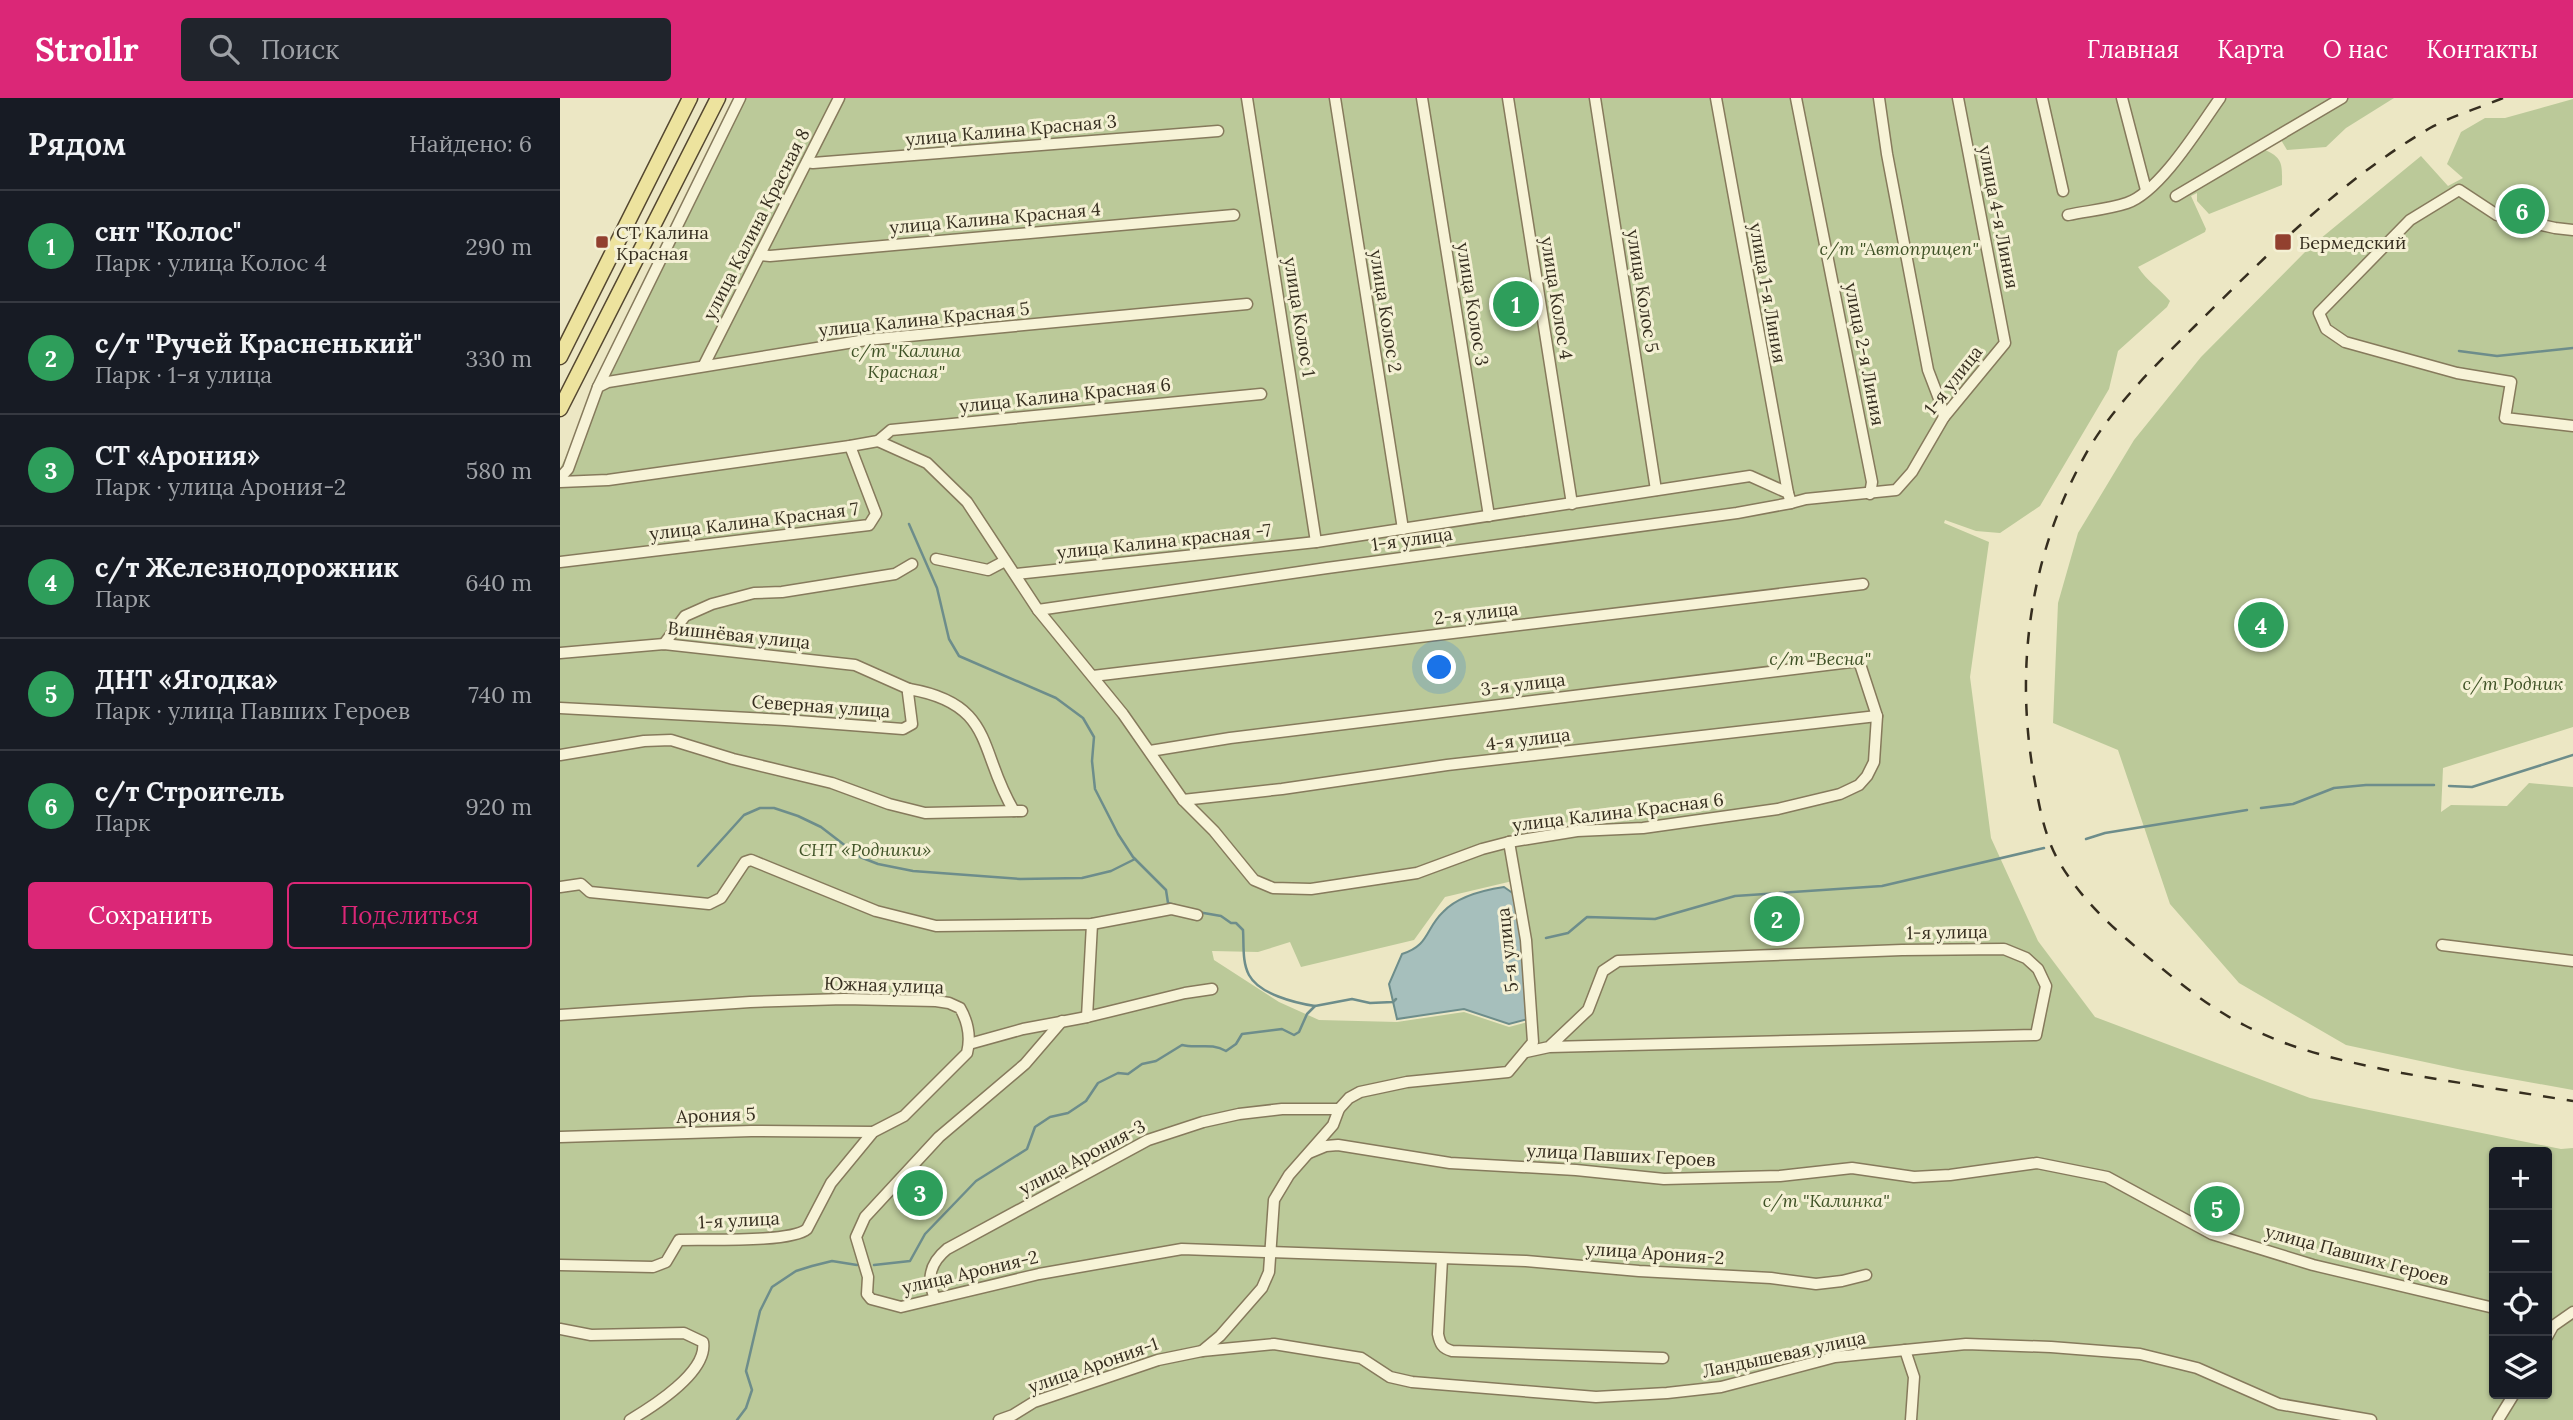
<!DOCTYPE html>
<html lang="ru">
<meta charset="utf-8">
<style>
:root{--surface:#171b24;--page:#20242c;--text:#f1f3f6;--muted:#9ea1a6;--line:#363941;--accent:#db2777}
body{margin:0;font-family:Lora,serif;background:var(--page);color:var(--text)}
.controls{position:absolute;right:21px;bottom:21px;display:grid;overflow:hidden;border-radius:7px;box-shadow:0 2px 5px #0004}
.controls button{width:63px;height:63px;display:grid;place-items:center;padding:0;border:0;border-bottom:2px solid var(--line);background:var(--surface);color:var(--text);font:35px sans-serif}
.you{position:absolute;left:880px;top:570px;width:24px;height:24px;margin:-18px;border:5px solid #fff;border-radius:50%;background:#1a73e8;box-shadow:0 0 0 10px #1a73e833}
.badge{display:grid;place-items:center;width:46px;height:46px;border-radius:50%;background:var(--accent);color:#fff;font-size:23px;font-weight:700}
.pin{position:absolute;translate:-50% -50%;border:4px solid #fff;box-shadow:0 2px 7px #0006}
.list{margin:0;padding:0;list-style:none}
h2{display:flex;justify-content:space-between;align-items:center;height:91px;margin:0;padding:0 28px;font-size:30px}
h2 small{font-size:23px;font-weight:400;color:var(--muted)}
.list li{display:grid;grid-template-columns:46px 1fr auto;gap:21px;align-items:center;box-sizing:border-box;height:112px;padding:0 28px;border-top:2px solid var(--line)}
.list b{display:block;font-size:26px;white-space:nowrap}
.list p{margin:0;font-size:23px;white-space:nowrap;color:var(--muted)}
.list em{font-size:23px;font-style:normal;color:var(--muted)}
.actions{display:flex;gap:14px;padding:21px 28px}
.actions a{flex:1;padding:16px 0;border:2px solid var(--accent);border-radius:7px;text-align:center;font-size:24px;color:var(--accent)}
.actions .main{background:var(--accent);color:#fff}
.icon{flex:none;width:38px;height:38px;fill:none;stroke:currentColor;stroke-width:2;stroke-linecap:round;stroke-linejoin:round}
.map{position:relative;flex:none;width:2013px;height:1322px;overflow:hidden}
header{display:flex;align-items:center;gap:42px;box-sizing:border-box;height:98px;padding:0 35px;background:var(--accent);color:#fff}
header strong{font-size:33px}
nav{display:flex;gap:38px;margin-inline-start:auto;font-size:24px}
.search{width:490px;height:63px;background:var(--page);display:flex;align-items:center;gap:18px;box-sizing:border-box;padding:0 24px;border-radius:7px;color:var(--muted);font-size:26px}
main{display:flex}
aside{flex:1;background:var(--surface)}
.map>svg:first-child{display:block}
</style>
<header>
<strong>Strollr</strong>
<div class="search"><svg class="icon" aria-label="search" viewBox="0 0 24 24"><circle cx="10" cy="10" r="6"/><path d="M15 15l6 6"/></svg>Поиск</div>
<nav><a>Главная</a><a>Карта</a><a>О нас</a><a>Контакты</a></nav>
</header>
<main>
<aside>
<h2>Рядом<small>Найдено: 6</small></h2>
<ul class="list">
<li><span class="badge" style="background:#2e9e5b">1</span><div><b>снт &quot;Колос&quot;</b><p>Парк · улица Колос 4</p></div><em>290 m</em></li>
<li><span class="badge" style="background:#2e9e5b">2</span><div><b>с/т &quot;Ручей Красненький&quot;</b><p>Парк · 1-я улица</p></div><em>330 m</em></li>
<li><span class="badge" style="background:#2e9e5b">3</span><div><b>СТ «Арония»</b><p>Парк · улица Арония-2</p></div><em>580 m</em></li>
<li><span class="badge" style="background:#2e9e5b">4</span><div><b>с/т Железнодорожник</b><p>Парк</p></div><em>640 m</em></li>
<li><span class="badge" style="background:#2e9e5b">5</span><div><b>ДНТ «Ягодка»</b><p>Парк · улица Павших Героев</p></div><em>740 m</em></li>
<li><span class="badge" style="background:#2e9e5b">6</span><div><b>с/т Строитель</b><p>Парк</p></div><em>920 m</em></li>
</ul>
<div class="actions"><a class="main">Сохранить</a><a>Поделиться</a></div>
</aside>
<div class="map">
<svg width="2013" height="1322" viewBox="0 0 2013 1322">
<rect width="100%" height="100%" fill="#ece7c4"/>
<g fill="#bbc999" fill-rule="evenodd">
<path d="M178,0H1834L1786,30L1766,49L1727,52L1721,42L1705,52C1724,60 1722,68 1722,87L1649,116L1637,103V95L1631,98L1646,131L1645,134L1578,169C1587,183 1599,190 1610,203L1607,209L1558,253L1549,291L1480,408L1440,435L1416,433L1385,422L1384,425L1429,444L1410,579L1431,740L1478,843L1535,919L1750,1000L2001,1051L2013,1050V1322H0V371ZM961,781L976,922L949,929L904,914L837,924L759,922L719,904L654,862L652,853L698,854L730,844L741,869L854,842L885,799ZM1934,1054H1987V1296H1934Z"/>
<polygon points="2013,1 2013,629 1883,670 1881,714 1891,707 1947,708 1969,685 2013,689 2013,992 1902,972 1786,947 1679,885 1610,806 1558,652 1493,625 1498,505 1518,435 1574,342 1641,259 1749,150 1861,58 1888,88 1903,80 1887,66 1901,34 1925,20 1945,20"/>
</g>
<path fill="#a6bfbc" stroke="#6d8d8b" stroke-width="2" d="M944,789L954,796L963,853L968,921L949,926L904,911L837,921L829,886L842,856C870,847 865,831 883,814C897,799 924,792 944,789Z"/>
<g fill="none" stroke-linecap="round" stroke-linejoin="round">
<g stroke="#6d8d8b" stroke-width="2.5">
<polyline points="1899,253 1937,258 2013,250"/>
<polyline points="349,426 377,490 389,541 399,558 496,600 523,620 534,639 532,663 535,691 558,736 573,759 606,792 608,805 615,807"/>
<polyline points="1889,688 1912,689 2013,657"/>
<polyline points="1701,710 1733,706 1774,690 1806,687 1874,687"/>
<polyline points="1526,741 1545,735 1687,712"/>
<polyline points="138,768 184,717 200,710 214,710 238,718 261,729 300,759 318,766 353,773 460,781 522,780 551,773 575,761"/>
<path d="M638,814L661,818L671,825H676L683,832C684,847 682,864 689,877C699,896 735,905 755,908"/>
<polyline points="986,840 1008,835 1027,819 1095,821 1175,798 1322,788 1484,750"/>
<path d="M314,1167L350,1163L365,1136L416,1083L467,1051L475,1029L490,1019L508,1015L526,1003L538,985L558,975L568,976L582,966L596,963L622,947C637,951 651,944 666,953L676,946L682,936L722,931L734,937L739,934L747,916L755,908L792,901L810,905L833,904L836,901"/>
<polyline points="177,1322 186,1310 192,1292 186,1273 200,1213 212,1189 236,1173 252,1168 272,1163 297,1167"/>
</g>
<defs>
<g id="minor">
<polyline points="687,0 756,444"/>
<polyline points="775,0 843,431"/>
<polyline points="862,0 929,418"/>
<polyline points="948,0 1012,406"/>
<polyline points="1035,0 1096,392"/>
<polyline points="1156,0 1228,395"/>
<polyline points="1236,0 1312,384 1310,396"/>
<polyline points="1319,0 1327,56 1368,272 1381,306 1384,319"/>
<polyline points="1482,0 1503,93"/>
<polyline points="1562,0 1586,92"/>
<polyline points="247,64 253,65 658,33"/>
<polyline points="1616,98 1782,0"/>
<path d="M1508,117C1527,113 1549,111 1567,105C1600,94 1640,28 1660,0"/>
<polyline points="2013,132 1995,130 1937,117 1899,92 1850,122 1759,215 1766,231 1785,244 1897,275 1951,284 1945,320 2013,328"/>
<polyline points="200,157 210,158 674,117"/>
<polyline points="144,267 279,0"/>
<polyline points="38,289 180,0"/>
<polyline points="318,343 367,365 407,404 478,512 563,616 623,702 654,733 694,782 713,790 751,791 857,775 922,751 949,744 1017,733 1083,730 1218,711 1280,696 1299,687 1307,678 1314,664 1317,618 1299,563 670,640 590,653"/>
<polyline points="0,380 8,371 38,289 48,284 306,242 687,206"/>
<polyline points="0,384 48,382 290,348 318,343 331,332 701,296"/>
<polyline points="376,461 428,472 445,463"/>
<polyline points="0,464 309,427 316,416 290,348"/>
<polyline points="456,476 756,444 1190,378 1228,395 1231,405 1246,401 1336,392 1352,374 1384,319 1445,245 1398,0"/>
<polyline points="478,512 767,470 1177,415 1231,405"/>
<polyline points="104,546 125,518 152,506 194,495 222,494 335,476 352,466"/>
<polyline points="0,555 104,546 295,567 349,591"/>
<polyline points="533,578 1303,486"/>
<path d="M0,610L225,622L343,631L352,626L348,595L349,591C436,606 418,654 454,713"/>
<polyline points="0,657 84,643 111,642 173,661 272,685 329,706 365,715 462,713"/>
<polyline points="623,702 722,691 887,667 1317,618"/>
<polyline points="0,789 21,786 30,794 149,806 161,800 185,764 191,762 316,813 376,828 532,826 611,811 637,817"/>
<polyline points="1882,847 2013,863"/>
<path d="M0,917L190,904L284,901L376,903L389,905L400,910C408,924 411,939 407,955L344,1018L313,1034L271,1085L247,1131C231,1145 144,1141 119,1142L106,1164L93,1169L0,1167"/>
<polyline points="527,919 532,826"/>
<polyline points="502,923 465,966 379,1039 305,1119 296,1139 308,1179 307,1196 311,1201 341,1209 479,1176 622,1151 966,1163 1079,1173 1211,1180 1256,1186 1282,1183 1306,1177"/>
<polyline points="409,946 463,931 527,919 625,895 652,891"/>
<polyline points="966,954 989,949 1476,937 1486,888 1478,871 1466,860 1444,851 1342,852 1058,863 1043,873 1028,912 989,949"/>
<polyline points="0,1039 191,1033 313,1034"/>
<polyline points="749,1055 766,1048 778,1047 890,1065 1016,1072 1104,1081 1220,1078 1292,1070 1354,1079 1390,1077 1477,1065 1547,1079 1652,1136 1753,1167 1934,1210"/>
<path d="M882,1161L878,1236C880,1246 882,1250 892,1253L1103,1260"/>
<path d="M375,1200C366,1180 370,1165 387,1151L588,1042L643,1024L679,1016L722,1011H779"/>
<path d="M0,1231L31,1237L124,1235L143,1244C148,1274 92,1309 70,1322"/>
<polyline points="1987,1239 1993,1228 2013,1214"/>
<polyline points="1345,1252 1354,1279 1351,1322"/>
<polyline points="642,1253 660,1238 702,1190 709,1174 714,1102 729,1077 773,1027 779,1011 789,1000 800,994 847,984 948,974 973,944 966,842 949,744"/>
<polyline points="439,1322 453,1317 474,1304 598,1262 642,1253 714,1246 801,1260 830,1279 852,1284 1036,1299 1107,1295 1161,1289 1275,1259 1406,1246 1491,1249 1580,1256 1637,1270 1719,1306 1811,1322"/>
<polyline points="1938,1322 1954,1296"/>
</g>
<g id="major">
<polyline points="0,259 130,0"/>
<polyline points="0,311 158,0"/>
</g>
</defs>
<use href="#minor" stroke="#867a5c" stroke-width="13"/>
<use href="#major" stroke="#544730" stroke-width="17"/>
<use href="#minor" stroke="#f7f3d7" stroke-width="10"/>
<use href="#major" stroke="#ede39e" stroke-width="14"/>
<path stroke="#362e1f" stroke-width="2.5" stroke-dasharray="12 12" stroke-linecap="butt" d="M1943,0C1919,10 1892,18 1870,30C1783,81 1712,152 1641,222C1601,262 1557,303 1528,352C1471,452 1454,566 1474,679C1479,707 1484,737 1498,762C1524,807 1561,837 1600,869C1627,891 1654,912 1684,927C1734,953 1787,964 1842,975C1899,985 1956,994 2013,1003"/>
</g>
<g fill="#92402f" stroke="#f4f0d4" stroke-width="2.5">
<rect x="35" y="137" width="14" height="14" rx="3.5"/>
<rect x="1714" y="135" width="18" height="18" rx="3.5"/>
</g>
<g text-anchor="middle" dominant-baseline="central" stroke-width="6" stroke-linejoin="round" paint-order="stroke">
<g font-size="18" fill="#362e1f" stroke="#f4f0d4">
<text transform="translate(451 32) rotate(-5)">улица Калина Красная 3</text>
<text transform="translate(1439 119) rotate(79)">улица 4-я Линия</text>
<text transform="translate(435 120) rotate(-5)">улица Калина Красная 4</text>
<text transform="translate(196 126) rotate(-63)">улица Калина Красная 8</text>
<text transform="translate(1083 193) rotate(81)">улица Колос 5</text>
<text transform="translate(1208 195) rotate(80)">улица 1-я Линия</text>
<text transform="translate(997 200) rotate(81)">улица Колос 4</text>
<text transform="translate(913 206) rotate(81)">улица Колос 3</text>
<text transform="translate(826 213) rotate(81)">улица Колос 2</text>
<text transform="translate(740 219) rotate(81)">улица Колос 1</text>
<text transform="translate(364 221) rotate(-6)">улица Калина Красная 5</text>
<text transform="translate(1305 256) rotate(79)">улица 2-я Линия</text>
<text transform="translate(1393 282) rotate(-52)">1-я улица</text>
<text transform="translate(505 297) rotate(-6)">улица Калина Красная 6</text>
<text transform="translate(194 423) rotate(-7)">улица Калина Красная 7</text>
<text transform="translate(852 441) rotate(-8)">1-я улица</text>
<text transform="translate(604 443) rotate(-6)">улица Калина красная -7</text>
<text transform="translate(916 515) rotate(-7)">2-я улица</text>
<text transform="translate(179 537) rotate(6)">Вишнёвая улица</text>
<text transform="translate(963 586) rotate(-7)">3-я улица</text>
<text transform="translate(261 608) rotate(4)">Северная улица</text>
<text transform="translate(968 641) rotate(-7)">4-я улица</text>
<text transform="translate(1058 714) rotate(-7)">улица Калина Красная 6</text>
<text transform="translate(1387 834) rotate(-1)">1-я улица</text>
<text transform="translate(947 852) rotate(-96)">5-я улица</text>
<text transform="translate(324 887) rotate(2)">Южная улица</text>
<text transform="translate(156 1017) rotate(-2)">Арония 5</text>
<text transform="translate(1061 1057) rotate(3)">улица Павших Героев</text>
<text transform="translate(522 1059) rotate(-28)">улица Арония-3</text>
<text transform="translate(179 1122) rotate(-3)">1-я улица</text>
<text transform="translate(1095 1155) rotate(4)">улица Арония-2</text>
<text transform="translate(1797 1157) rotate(15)">улица Павших Героев</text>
<text transform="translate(410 1174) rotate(-13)">улица Арония-2</text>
<text transform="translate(1224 1256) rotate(-12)">Ландышевая улица</text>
<text transform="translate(533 1267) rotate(-19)">улица Арония-1</text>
</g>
<g font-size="18" fill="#362e1f" stroke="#f4f0d4" text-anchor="start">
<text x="56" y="134">СТ Калина<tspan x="56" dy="21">Красная</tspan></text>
<text x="1739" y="144">Бермедский</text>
</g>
<g font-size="18" font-style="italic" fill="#3f5226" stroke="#f4f0d4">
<text x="1339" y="150">с/т "Автоприцеп"</text>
<text x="346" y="252">с/т "Калина<tspan x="346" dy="21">Красная"</tspan></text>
<text x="1260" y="560">с/т "Весна"</text>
<text x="1953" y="585">с/т Родник</text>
<text x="305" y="751">СНТ «Родники»</text>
<text x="1266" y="1102">с/т "Калинка"</text>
</g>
</g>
</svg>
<div class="controls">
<button>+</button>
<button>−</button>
<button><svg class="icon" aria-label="locate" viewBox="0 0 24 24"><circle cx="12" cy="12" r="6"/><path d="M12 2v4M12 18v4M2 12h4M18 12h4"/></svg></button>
<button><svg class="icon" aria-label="layers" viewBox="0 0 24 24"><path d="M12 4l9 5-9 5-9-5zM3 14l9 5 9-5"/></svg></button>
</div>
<div class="you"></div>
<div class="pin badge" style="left:956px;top:206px;background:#2e9e5b">1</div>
<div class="pin badge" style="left:1217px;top:821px;background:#2e9e5b">2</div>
<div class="pin badge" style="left:360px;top:1095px;background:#2e9e5b">3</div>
<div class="pin badge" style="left:1701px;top:527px;background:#2e9e5b">4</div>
<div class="pin badge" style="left:1657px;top:1111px;background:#2e9e5b">5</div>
<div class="pin badge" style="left:1962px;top:113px;background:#2e9e5b">6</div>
</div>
</main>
